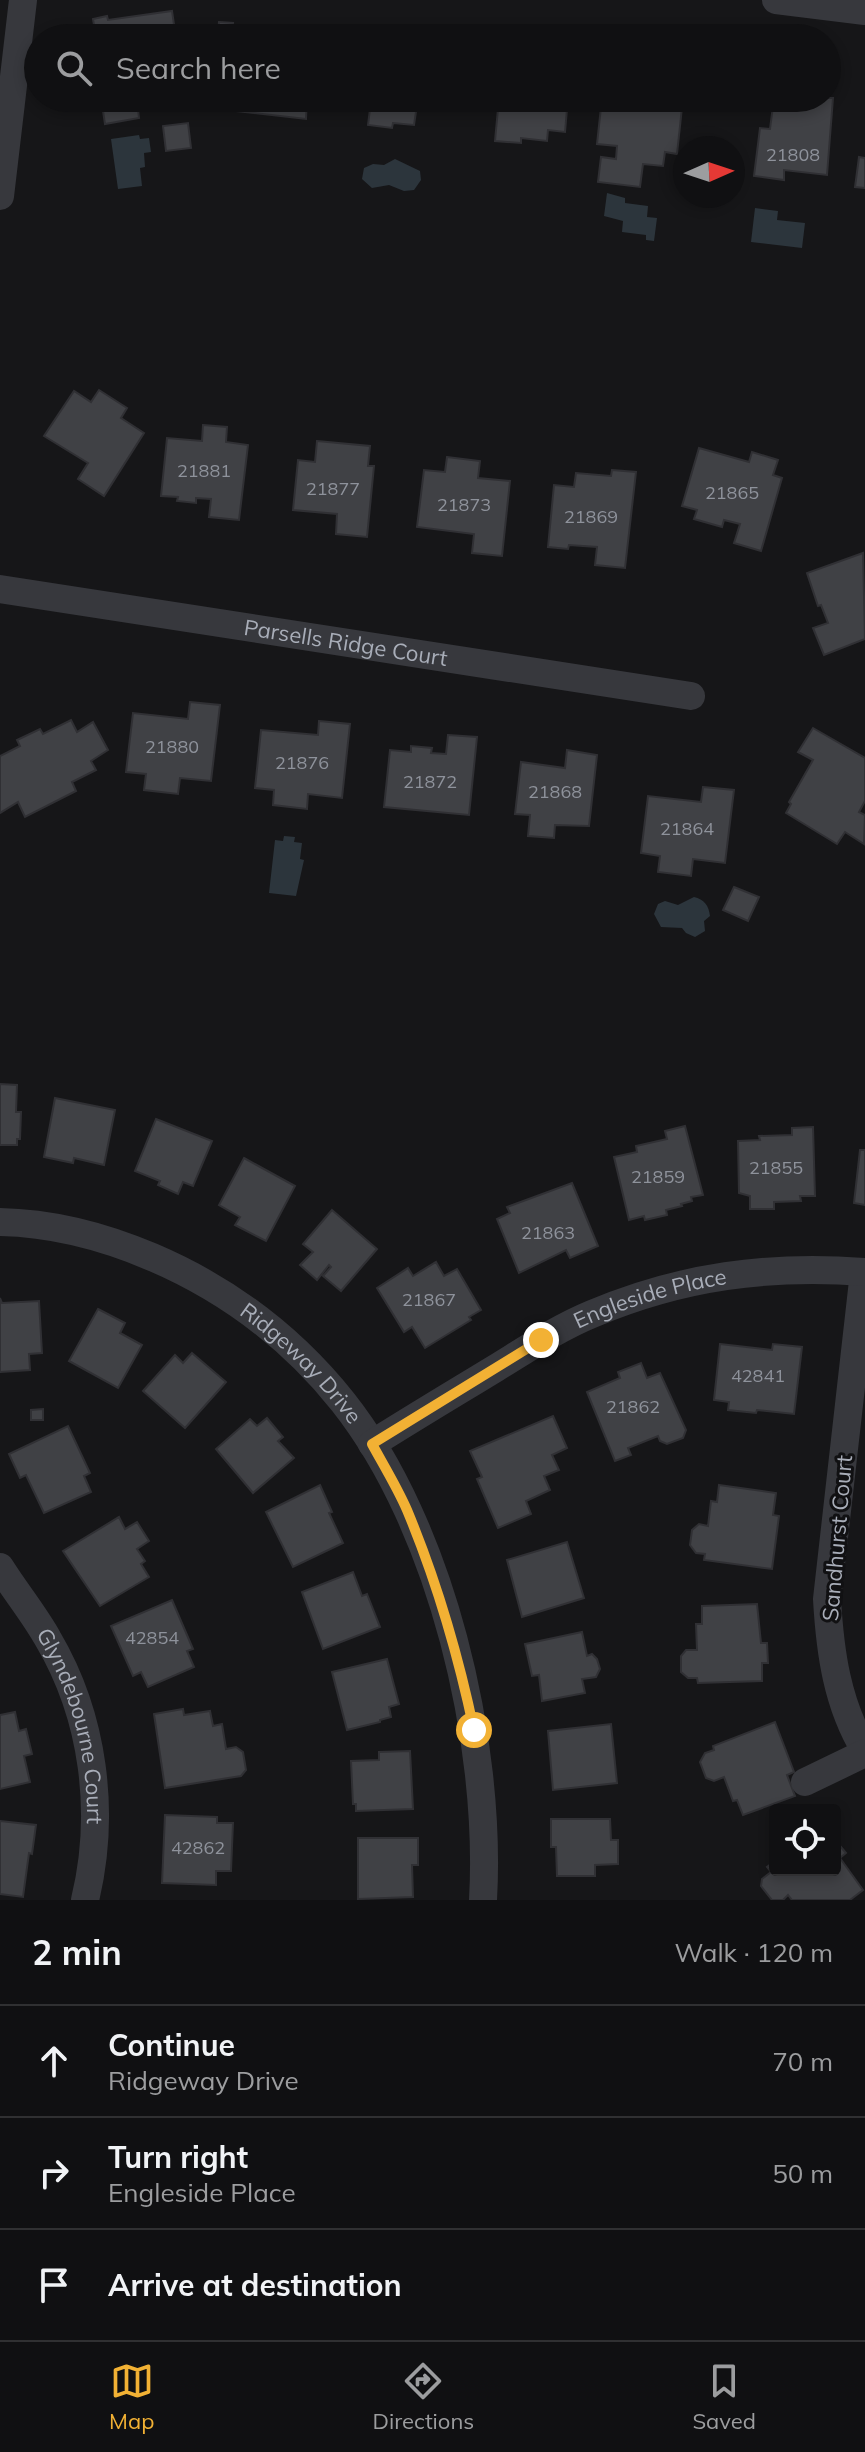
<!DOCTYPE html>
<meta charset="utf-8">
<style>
:root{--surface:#101012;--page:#19191b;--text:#f1f3f6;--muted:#9c9d9f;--line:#303032;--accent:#f2b134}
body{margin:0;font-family:Mulish,sans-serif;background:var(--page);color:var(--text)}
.controls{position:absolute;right:24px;bottom:24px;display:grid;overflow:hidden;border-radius:8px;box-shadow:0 4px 12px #0003}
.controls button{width:72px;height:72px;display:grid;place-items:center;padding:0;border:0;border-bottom:2px solid var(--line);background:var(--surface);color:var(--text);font:40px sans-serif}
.compass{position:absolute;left:673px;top:136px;width:72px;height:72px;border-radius:50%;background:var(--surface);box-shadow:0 4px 12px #0003;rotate:87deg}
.stop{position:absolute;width:24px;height:24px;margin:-18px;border:6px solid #f2b134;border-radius:50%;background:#fff}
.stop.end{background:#f2b134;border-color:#fff;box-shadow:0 2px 8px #0008}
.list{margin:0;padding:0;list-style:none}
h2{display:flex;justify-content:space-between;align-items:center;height:104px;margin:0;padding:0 32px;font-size:34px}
h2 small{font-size:26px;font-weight:400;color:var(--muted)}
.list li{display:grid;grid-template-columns:52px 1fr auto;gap:24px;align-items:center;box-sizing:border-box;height:112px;padding:0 32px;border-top:2px solid var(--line)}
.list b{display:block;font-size:30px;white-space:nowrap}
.list p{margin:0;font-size:26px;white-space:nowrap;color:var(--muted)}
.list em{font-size:26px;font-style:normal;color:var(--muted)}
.icon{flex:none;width:44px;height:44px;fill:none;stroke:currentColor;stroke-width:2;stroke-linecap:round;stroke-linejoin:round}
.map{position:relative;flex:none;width:865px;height:1900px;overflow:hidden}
.search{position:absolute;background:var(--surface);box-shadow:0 4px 12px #0003;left:24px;right:24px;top:24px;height:88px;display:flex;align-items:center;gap:20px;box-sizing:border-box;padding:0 28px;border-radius:44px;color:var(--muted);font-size:30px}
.sheet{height:440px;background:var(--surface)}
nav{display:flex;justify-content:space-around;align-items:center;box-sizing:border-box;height:112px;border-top:2px solid var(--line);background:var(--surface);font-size:22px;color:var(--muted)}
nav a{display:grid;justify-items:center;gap:4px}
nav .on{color:var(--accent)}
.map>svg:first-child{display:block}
</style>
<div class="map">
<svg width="865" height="1900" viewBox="0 0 865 1900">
<rect width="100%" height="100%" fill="#161618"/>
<g fill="#2c353c">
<polygon points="139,135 140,139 149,138 151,152 144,153 145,167 140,168 142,186 118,189 111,139"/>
<polygon points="395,159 420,171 421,180 414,190 404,191 389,185 372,188 362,179 364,168 373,164 384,165"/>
<polygon points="607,193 625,198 625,203 648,206 647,217 657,218 654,241 646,240 646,235 622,232 623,221 604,216"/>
<polygon points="755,208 778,211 777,220 805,223 802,248 751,242"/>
<polygon points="284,836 295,837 294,842 302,843 300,859 304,860 296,896 269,893 275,840 283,841"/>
<path d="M694,897C704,899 709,906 710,916L704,921L705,931L695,937L686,933L682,928L661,927L654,914L658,904L665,901L678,905Z"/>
</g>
<g fill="#404145" stroke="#303034" stroke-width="2">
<polygon points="172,11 176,38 96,38 93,19 107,16 108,20"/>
<polygon points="219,22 233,23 232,30 268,33 268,37 277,38 217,38"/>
<polygon points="372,31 402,35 401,38 371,38"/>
<polygon points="101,98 159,98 137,101 139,118 105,124"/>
<polygon points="211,98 307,98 306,119 210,108"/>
<polygon points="364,98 438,98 437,107 417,105 414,125 393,123 392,128 368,125 370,109 363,109"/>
<polygon points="499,98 568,98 565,132 548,130 547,141 521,138 521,143 495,141"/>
<polygon points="602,98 683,98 677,154 665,152 663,166 643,164 640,187 598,182 601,157 616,159 617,146 597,144"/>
<polygon points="774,98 833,98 827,175 784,170 784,180 754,176 760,128 770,129"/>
<polygon points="188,123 191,148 166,151 163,126"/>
<polygon points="859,157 865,158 865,188 855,187"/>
<polygon points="99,390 127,408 121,418 144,433 104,496 78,479 88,463 44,436 74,391 91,402"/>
<polygon points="203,425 227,427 226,442 248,445 239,520 209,517 211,499 196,498 196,503 177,501 178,497 161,496 167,438 202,441"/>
<polygon points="317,441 370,446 368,466 374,466 367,537 336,534 337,514 293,510 298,460 315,462"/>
<polygon points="699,448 749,462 752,452 778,460 773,475 782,478 761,551 734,543 740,524 724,520 722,527 694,519 697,510 682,506"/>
<polygon points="447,457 480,461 478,478 510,481 502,556 472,553 474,534 417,527 424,470 445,472"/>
<polygon points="612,470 636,472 625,568 595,565 597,547 569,545 568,549 548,547 554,485 574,487 576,473 611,476"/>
<polygon points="863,553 865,639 824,655 813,628 828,623 821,605 818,606 807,573"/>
<polygon points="190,702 220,705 211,781 180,778 178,794 144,790 146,774 126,772 133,713 188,719"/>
<polygon points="71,720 77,732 93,722 108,750 91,761 96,770 72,782 76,791 25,817 18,802 0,813 0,756 20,746 17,740 40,729 43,734"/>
<polygon points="319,721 350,724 342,798 308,794 307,809 273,805 274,790 255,788 261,730 318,735"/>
<polygon points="813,728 865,758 865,801 859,812 865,815 864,844 845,832 837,844 786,813 791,804 789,802 813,760 798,752"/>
<polygon points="448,735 477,737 469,815 384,807 390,750 411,752 411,746 432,748 431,753 446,754"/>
<polygon points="567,750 597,755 589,826 555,825 554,838 528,836 530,815 515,814 521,762 565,768"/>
<polygon points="703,787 734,790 725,863 693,859 691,876 658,872 660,856 641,853 648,796 701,802"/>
<polygon points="734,887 759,897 748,921 723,910"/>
<polygon points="0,1084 17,1085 16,1112 21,1112 20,1139 17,1139 17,1145 0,1145"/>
<polygon points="55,1098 115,1110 104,1165 74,1158 73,1163 44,1157"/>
<polygon points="156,1119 212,1141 193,1186 183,1182 178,1194 158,1185 160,1181 135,1171"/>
<polygon points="685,1126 703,1195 691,1197 692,1201 681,1204 682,1206 666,1210 667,1215 645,1220 644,1216 629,1220 614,1157 637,1152 636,1146 667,1139 665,1131"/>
<polygon points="813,1127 815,1196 800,1196 801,1201 774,1202 774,1209 750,1209 750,1196 739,1193 738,1141 760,1140 759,1136 792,1135 792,1128"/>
<polygon points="860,1150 865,1150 865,1205 854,1203"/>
<polygon points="244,1158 295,1186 266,1241 235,1225 240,1217 219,1205"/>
<polygon points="572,1183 598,1246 570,1258 566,1250 519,1273 497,1219 510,1213 507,1207"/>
<polygon points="332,1210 377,1249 341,1291 323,1276 331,1267 329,1265 317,1280 300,1265 313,1252 303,1244"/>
<polygon points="436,1262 444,1276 457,1269 481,1310 469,1317 471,1320 425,1348 412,1327 404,1332 377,1288 408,1268 413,1276"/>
<polygon points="0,1298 2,1303 39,1301 42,1353 29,1354 30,1370 0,1372"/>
<polygon points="98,1309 125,1323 120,1333 142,1345 118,1388 69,1361"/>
<polygon points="720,1344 772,1350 773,1344 802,1347 794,1414 757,1410 756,1413 728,1410 729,1402 714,1400"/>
<polygon points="192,1353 226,1382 185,1428 143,1391 175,1355 183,1363"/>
<polygon points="641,1363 647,1378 660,1373 686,1430 683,1438 667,1444 660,1441 658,1436 628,1448 631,1455 615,1461 587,1392 620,1378 618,1372"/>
<polygon points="43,1409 43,1420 31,1420 31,1410"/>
<polygon points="553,1416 567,1448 552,1455 559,1470 544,1476 550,1490 526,1501 531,1514 498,1528 477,1479 482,1477 470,1451"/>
<polygon points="267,1418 283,1437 278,1441 294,1458 253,1493 216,1449 250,1419 257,1426"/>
<polygon points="68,1426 90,1473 84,1476 91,1492 44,1513 26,1475 20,1478 9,1454"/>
<polygon points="320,1485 332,1512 329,1513 343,1543 293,1567 266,1512"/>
<polygon points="719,1485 776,1493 773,1515 779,1516 772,1569 704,1560 705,1554 696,1553 690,1545 692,1530 699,1524 708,1526 711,1501 717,1502"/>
<polygon points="119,1517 125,1529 137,1522 149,1541 137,1549 145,1561 141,1564 149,1577 100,1606 63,1551"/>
<polygon points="567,1542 584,1598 522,1617 507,1560"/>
<polygon points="353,1572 362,1596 367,1594 380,1627 323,1649 302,1592"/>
<polygon points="172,1600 193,1649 187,1651 194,1667 148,1687 141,1672 133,1676 111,1626"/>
<polygon points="757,1604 761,1643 767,1643 768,1663 762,1663 762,1681 698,1683 697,1678 688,1678 681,1672 681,1656 686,1650 697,1650 696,1624 702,1624 702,1606"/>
<polygon points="582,1632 587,1656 592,1654 597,1659 600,1669 596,1677 582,1679 585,1693 542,1701 539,1675 532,1676 525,1644"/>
<polygon points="387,1659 399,1704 389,1707 391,1717 380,1720 380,1722 347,1730 332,1672"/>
<polygon points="183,1709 184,1715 210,1711 213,1726 222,1724 226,1749 236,1747 243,1752 246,1770 241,1776 165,1788 154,1714"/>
<polygon points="15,1712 19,1731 26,1729 32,1754 24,1756 30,1782 0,1789 0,1715"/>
<polygon points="775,1722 794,1772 787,1775 795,1796 743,1815 737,1800 733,1801 724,1777 714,1781 706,1778 700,1762 705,1753 714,1750 713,1746"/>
<polygon points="611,1724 617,1783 553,1790 548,1731"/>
<polygon points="410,1751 413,1809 356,1811 356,1804 353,1804 351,1761 379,1760 379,1752"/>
<polygon points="165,1815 217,1817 217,1823 233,1823 231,1871 216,1871 216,1885 162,1883"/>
<polygon points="551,1819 610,1819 611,1840 618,1840 618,1864 595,1865 595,1876 557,1876 556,1847 551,1847"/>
<polygon points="0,1821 36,1825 32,1854 29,1853 23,1897 0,1894"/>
<polygon points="358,1838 418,1838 418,1865 412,1865 413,1897 358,1899"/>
<polygon points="835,1840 846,1853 840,1858 863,1890 850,1900 792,1900 788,1895 783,1900 772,1900 761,1886 762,1879 771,1872 767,1867 775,1861 775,1870 835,1870"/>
</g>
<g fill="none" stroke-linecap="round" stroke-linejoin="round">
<g stroke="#37383d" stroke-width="28">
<polyline points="776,0 865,11"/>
<polyline points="0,196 23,0"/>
<path id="s1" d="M0,589L691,696"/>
<path id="s2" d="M0,1222C52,1223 105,1237 152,1257C227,1289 292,1338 343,1402C442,1527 492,1743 483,1900"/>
<path d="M864,1272L827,1599C830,1652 837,1704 865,1750"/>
<path id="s3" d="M372,1444C413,1418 455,1393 496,1368C527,1349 558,1328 592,1314C682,1276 768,1265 865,1272"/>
<path id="s4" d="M0,1567C15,1591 34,1614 48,1639C94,1717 106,1813 85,1900"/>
<polyline points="805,1782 865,1753"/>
</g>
</g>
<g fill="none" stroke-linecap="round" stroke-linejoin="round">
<path stroke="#f2b134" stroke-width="10" d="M474,1730C458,1654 437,1582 407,1510C397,1487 384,1466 372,1444L541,1340"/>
</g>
<g text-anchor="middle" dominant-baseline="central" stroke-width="6" stroke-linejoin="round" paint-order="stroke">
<g font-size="18" fill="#8e929b">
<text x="793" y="154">21808</text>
<text x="204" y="470">21881</text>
<text x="333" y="488">21877</text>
<text x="732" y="492">21865</text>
<text x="464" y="504">21873</text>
<text x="591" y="516">21869</text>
<text x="172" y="746">21880</text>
<text x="302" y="762">21876</text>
<text x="430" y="781">21872</text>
<text x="555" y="791">21868</text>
<text x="687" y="828">21864</text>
<text x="776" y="1167">21855</text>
<text x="658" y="1176">21859</text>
<text x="548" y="1232">21863</text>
<text x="429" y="1299">21867</text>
<text x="758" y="1375">42841</text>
<text x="633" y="1406">21862</text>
<text x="152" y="1637">42854</text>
<text x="198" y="1847">42862</text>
</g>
<g font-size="22" fill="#a8adb8" stroke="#111113">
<text stroke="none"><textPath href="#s1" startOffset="350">Parsells Ridge Court</textPath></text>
<text stroke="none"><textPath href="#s3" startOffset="316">Engleside Place</textPath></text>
<text stroke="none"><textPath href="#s2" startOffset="342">Ridgeway Drive</textPath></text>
<text transform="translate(837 1538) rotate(-85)">Sandhurst Court</text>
<text stroke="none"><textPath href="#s4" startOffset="178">Glyndebourne Court</textPath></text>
</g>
</g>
</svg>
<div class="controls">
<button><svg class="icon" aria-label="locate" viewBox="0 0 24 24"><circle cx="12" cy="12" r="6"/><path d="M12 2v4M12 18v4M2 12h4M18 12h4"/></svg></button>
</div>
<svg class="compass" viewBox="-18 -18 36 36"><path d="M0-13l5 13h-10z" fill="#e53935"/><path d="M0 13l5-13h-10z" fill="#9c9d9f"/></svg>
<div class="stop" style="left:474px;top:1730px"></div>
<div class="stop end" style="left:541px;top:1340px"></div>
<div class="search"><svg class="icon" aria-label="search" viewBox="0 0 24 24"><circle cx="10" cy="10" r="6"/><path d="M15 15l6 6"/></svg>Search here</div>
</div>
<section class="sheet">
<h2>2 min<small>Walk · 120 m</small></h2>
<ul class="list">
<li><svg class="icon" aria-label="ahead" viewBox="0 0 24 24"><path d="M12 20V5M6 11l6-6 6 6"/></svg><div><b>Continue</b><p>Ridgeway Drive</p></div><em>70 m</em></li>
<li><svg class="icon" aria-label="right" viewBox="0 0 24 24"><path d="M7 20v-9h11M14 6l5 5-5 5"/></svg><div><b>Turn right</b><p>Engleside Place</p></div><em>50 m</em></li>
<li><svg class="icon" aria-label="arrive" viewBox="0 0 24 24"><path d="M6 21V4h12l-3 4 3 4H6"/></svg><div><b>Arrive at destination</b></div></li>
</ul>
</section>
<nav>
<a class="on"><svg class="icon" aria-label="map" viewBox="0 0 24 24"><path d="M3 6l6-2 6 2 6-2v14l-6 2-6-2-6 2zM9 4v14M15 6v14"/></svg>Map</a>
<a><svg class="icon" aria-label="directions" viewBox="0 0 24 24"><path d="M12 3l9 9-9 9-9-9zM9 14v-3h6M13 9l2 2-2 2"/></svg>Directions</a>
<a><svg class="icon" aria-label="saved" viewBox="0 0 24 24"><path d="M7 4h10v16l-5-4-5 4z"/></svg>Saved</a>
</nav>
